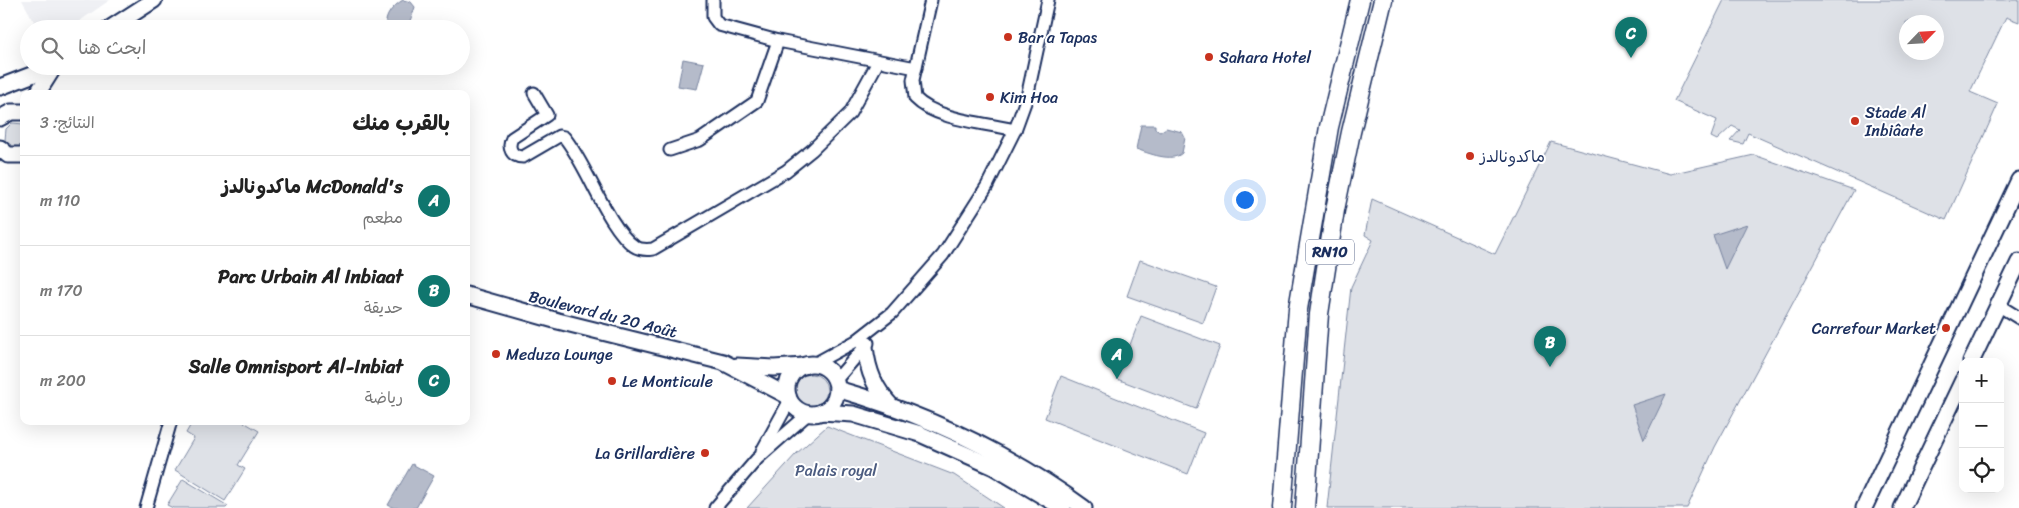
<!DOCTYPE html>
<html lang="ar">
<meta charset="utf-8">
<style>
:root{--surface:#fff;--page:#f2f2f2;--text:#222;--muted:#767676;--line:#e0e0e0;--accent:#0f766e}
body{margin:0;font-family:Sriracha,"Playpen Sans Arabic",sans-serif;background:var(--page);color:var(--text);direction:rtl}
.controls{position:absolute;right:15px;bottom:15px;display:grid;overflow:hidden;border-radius:10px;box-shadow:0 5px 20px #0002}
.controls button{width:45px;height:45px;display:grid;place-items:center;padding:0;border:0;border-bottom:1px solid var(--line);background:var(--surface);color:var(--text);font:25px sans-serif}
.compass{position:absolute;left:1899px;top:15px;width:45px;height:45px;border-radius:50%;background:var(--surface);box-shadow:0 5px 20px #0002;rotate:65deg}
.you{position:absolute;left:1244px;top:199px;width:18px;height:18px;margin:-12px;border:4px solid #fff;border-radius:50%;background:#1a73e8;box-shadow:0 0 0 8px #1a73e833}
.badge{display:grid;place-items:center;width:32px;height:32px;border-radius:50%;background:var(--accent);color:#fff;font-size:16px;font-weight:700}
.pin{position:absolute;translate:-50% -41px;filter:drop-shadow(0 1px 2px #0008)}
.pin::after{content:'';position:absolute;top:26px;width:18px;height:15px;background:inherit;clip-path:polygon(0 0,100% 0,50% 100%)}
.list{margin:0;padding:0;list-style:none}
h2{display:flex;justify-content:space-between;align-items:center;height:65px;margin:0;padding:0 20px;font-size:21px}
h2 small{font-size:16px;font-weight:400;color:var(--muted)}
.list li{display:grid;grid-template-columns:32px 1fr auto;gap:15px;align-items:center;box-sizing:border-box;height:90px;padding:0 20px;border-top:1px solid var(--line)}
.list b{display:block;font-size:19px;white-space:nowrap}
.list p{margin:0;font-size:16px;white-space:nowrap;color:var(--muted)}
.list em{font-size:16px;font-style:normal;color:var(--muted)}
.icon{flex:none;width:28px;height:28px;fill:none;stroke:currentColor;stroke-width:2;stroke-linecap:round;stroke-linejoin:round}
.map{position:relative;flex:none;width:2019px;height:508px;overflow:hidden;direction:ltr}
.search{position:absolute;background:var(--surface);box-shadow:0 5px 20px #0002;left:20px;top:20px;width:450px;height:55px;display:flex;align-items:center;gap:12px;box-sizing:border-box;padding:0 18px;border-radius:28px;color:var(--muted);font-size:19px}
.panel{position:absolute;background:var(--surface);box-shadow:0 5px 20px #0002;left:20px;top:90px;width:450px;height:335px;border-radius:10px;direction:rtl}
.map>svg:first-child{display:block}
</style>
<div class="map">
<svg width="2019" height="508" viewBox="0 0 2019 508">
<rect width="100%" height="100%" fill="#fff"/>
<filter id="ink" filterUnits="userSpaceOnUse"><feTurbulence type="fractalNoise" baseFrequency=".02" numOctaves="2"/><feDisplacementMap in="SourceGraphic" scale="10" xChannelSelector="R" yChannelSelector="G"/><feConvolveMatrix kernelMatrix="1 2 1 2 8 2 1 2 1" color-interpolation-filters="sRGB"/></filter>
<g filter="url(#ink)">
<polygon fill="#eff0f4" points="22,0 110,0 68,29 38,29"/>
<g fill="#dee1e7" stroke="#7c88a2" fill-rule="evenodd">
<path d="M1724,0H2019V22L2006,17L1970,92L1998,104L1946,220L1748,133L1743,144L1730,141L1740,130L1732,126L1717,140L1711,137L1717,120L1674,101ZM1906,22H1936V52H1906Z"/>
<polygon points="12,123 24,124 24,148 13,149 5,140 6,129"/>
<polygon points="1551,142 1670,174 1754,155 1854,190 1715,447 1687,508 1327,508 1351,287 1373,240 1365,235 1372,199 1495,254"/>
<polygon points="1140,260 1216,287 1203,323 1127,296"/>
<polygon points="1141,316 1220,346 1196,409 1117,379"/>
<circle cx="811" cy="390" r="16"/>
<polygon points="1061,376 1204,433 1188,474 1045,418"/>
<polygon points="193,421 242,421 259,431 238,465 245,469 225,501 175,470 194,438 186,433"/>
<polygon points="827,426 954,475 1004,508 747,508 796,454"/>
<polygon points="183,479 228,506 226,508 173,508 167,505"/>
</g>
<g fill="#b5bbca" stroke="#77839f">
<path d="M403,0L411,2L415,7C408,30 405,29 383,29L386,27C384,16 393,6 403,0Z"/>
<polygon points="683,59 704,63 697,89 678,86"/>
<path d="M1141,125H1155V129L1160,132L1166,128L1182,132L1185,138L1182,153C1172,163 1148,153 1136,149Z"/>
<polygon points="1747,224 1725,269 1713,235"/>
<polygon points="1666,394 1644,440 1632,405"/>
<polygon points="412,464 434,476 416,508 394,508 388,505"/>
</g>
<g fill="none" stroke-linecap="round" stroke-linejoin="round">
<defs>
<g id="street">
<polyline points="713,0 713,17 719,25 778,41"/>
<path d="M931,0L913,80L915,98C936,120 985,123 1015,130"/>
<path d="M534,93L547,115L512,138C507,148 512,157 523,157L559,136L564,137C587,164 607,227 634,246C640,250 646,250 653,249L786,171L812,150L850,113L878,62"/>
<polyline points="670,150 700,140 757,101 778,41 916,68"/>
<polyline points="1998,305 2019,318"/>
<polyline points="814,364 856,341 892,313 943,255 987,186 1015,130 1027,97 1048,0"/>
<polyline points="835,381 868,343"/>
<polyline points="762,451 790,400"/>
<polyline points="146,508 171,421"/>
<polyline points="715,508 757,459 808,414"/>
</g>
<g id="secondary">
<polyline points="109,29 154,0"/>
<polyline points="0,87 55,66"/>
<polyline points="37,94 54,67"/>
<polyline points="0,118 11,112 24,112"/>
<polyline points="0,148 8,155 24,155"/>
<polyline points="466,295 558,321 723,362 788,396"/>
<path d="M865,347C868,372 875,389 892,407"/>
<polyline points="1971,362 2019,262"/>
<circle cx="812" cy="389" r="25"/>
<polyline points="737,366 774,368 804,366"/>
<path d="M837,389C925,414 1010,454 1084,508"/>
<polyline points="821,412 853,414 920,434 994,467 1063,508"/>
<polyline points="1864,508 2019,180"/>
<polyline points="1902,508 1963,380"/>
</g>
<g id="primary">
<polyline points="1282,508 1298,309 1329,127 1360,0"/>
<polyline points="1305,508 1319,314 1335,210 1351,132 1383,0"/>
</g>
</defs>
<use href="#street" stroke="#1b2f5e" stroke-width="15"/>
<use href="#secondary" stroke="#1b2f5e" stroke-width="19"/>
<use href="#primary" stroke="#1b2f5e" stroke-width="21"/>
<use href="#street" stroke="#fff" stroke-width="11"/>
<use href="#secondary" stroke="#fff" stroke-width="15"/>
<use href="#primary" stroke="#fff" stroke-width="18"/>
</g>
</g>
<g fill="#c8321e" stroke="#fff" stroke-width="2">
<circle cx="1008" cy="37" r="5"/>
<circle cx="1209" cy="57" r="5"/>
<circle cx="990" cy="97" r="5"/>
<circle cx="1855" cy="121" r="5"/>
<circle cx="1470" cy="156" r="5"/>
<circle cx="1946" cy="328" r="5"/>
<circle cx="496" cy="354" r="5"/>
<circle cx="612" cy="381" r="5"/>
<circle cx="705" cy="453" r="5"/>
</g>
<g text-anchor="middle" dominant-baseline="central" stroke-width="4" stroke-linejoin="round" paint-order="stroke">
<rect fill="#fff" stroke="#5f6d8e" stroke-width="1" x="1306" y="239.5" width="48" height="25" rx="4"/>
<g font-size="15" font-weight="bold" fill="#1b2f5e">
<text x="1330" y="252">RN10</text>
</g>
<g font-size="16" fill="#1b2f5e" stroke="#fff" text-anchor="start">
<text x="1018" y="37">Bar a Tapas</text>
<text x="1219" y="57">Sahara Hotel</text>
<text x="1000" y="97">Kim Hoa</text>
<text x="1865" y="112">Stade Al<tspan x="1865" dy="18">Inbiâate</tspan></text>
<text x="1480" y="156">ماكدونالدز</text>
<text x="1936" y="328" text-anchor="end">Carrefour Market</text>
<text x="506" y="354">Meduza Lounge</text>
<text x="622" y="381">Le Monticule</text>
<text x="695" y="453" text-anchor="end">La Grillardière</text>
</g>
<g font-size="16" fill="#1b2f5e" stroke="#fff">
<text transform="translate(603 314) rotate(14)">Boulevard du 20 Août</text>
</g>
<g font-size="16" fill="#4c5c80" stroke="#fff">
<text x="836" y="470">Palais royal</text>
</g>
</g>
</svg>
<div class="controls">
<button>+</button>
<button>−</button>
<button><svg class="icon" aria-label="locate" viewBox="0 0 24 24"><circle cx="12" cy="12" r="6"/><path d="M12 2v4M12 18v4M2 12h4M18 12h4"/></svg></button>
</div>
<svg class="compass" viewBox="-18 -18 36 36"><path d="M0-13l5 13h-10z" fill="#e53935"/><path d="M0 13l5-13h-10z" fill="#767676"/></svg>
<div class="you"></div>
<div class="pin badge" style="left:1117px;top:379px">A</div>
<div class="pin badge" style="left:1550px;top:367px">B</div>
<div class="pin badge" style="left:1631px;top:58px">C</div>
<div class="search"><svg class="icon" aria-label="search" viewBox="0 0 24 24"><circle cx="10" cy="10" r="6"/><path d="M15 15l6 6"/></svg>ابحث هنا</div>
<section class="panel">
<h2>بالقرب منك<small>النتائج: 3</small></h2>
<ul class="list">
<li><span class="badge">A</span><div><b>McDonald's ماكدونالدز</b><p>مطعم</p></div><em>110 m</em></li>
<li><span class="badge">B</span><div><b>Parc Urbain Al Inbiaat</b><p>حديقة</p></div><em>170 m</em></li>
<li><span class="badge">C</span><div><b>Salle Omnisport Al-Inbiat</b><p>رياضة</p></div><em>200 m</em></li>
</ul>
</section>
</div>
